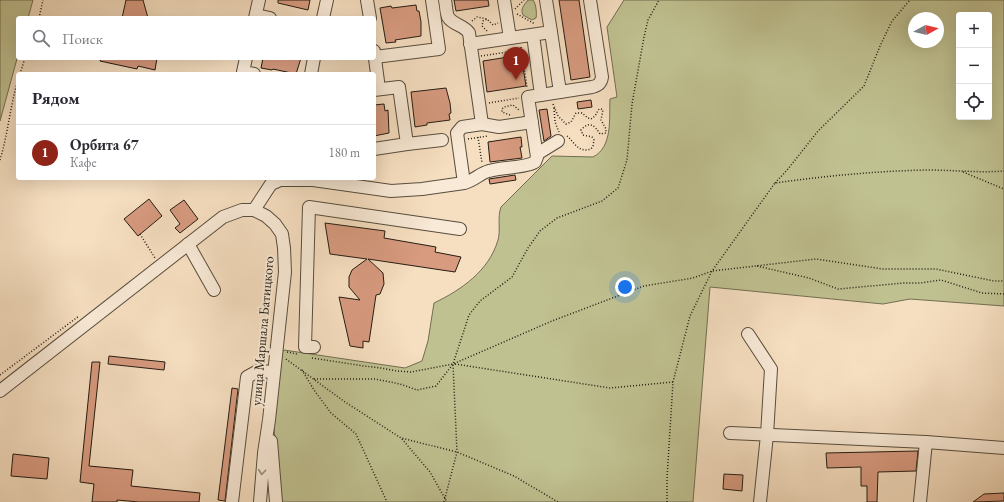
<!DOCTYPE html>
<html lang="ru">
<meta charset="utf-8">
<style>
:root{--surface:#fff;--page:#f2f2f3;--text:#2b2b33;--muted:#7c7c81;--line:#e1e1e2;--accent:#8f2418}
body{margin:0;font-family:"EB Garamond",serif;background:var(--page);color:var(--text)}
.controls{position:absolute;right:12px;top:12px;display:grid;overflow:hidden;border-radius:4px;box-shadow:0 4px 16px #0002}
.controls button{width:36px;height:36px;display:grid;place-items:center;padding:0;border:0;border-bottom:1px solid var(--line);background:var(--surface);color:var(--text);font:20px sans-serif}
.compass{position:absolute;left:908px;top:12px;width:36px;height:36px;border-radius:50%;background:var(--surface);box-shadow:0 4px 16px #0002;rotate:82deg}
.you{position:absolute;left:625px;top:287px;width:14px;height:14px;margin:-10px;border:3px solid #fff;border-radius:50%;background:#1a73e8;box-shadow:0 0 0 6px #1a73e833}
.badge{display:grid;place-items:center;width:26px;height:26px;border-radius:50%;background:var(--accent);color:#fff;font-size:13px;font-weight:700}
.pin{position:absolute;translate:-50% -33px;filter:drop-shadow(0 1px 2px #0008)}
.pin::after{content:'';position:absolute;top:21px;width:14px;height:12px;background:inherit;clip-path:polygon(0 0,100% 0,50% 100%)}
.list{margin:0;padding:0;list-style:none}
h2{display:flex;justify-content:space-between;align-items:center;height:52px;margin:0;padding:0 16px;font-size:17px}
h2 small{font-size:13px;font-weight:400;color:var(--muted)}
.list li{display:grid;grid-template-columns:26px 1fr auto;gap:12px;align-items:center;box-sizing:border-box;height:56px;padding:0 16px;border-top:1px solid var(--line)}
.list b{display:block;font-size:15px;white-space:nowrap}
.list p{margin:0;font-size:13px;white-space:nowrap;color:var(--muted)}
.list em{font-size:13px;font-style:normal;color:var(--muted)}
.icon{flex:none;width:22px;height:22px;fill:none;stroke:currentColor;stroke-width:2;stroke-linecap:round;stroke-linejoin:round}
.map{position:relative;flex:none;width:1004px;height:502px;overflow:hidden}
.search{position:absolute;background:var(--surface);box-shadow:0 4px 16px #0002;left:16px;top:16px;width:360px;height:44px;display:flex;align-items:center;gap:10px;box-sizing:border-box;padding:0 14px;border-radius:4px;color:var(--muted);font-size:15px}
.panel{position:absolute;background:var(--surface);box-shadow:0 4px 16px #0002;left:16px;top:72px;width:360px;height:108px;border-radius:4px}
.map>svg:first-child{display:block}
</style>
<div class="map">
<svg width="1004" height="502" viewBox="0 0 1004 502">
<rect width="100%" height="100%" fill="#f6dfc1"/>
<filter id="stains"><feTurbulence type="fractalNoise" baseFrequency=".005" numOctaves="4"/><feColorMatrix values="0 0 0 0 .2 0 0 0 0 .09 0 0 0 0 .02 0 0 0 .5 -.17"/></filter>
<radialGradient id="worn" r=".72"><stop offset=".6" stop-color="#630" stop-opacity="0"/><stop offset="1" stop-color="#630" stop-opacity=".3"/></radialGradient>
<g fill="#c0c191" stroke="#726e52" fill-rule="evenodd">
<polygon points="0,0 33,0 28,18 18,18 18,55 0,121"/>
<path d="M528,0H533C536,4 537,13 536,18L532,20L523,15C520,9 524,5 528,0Z"/>
<path d="M624,0H1004V306L910,299L883,304L710,287L693,502H280L274,427L277,358L284,350L405,368L422,361L428,341L434,303C461,290 489,271 498,240C501,230 497,218 501,207L552,156L593,157C613,147 609,118 610,99L617,97L607,27ZM959,15H989V117H959ZM914,18H938V42H914Z"/>
</g>
<g fill="#d89b80" stroke="#241c13">
<polygon points="126,0 143,0 148,18 122,18"/>
<polygon points="278,0 310,0 308,10 278,3"/>
<polygon points="454,0 488,0 489,6 456,11"/>
<polygon points="559,0 579,0 590,77 571,80"/>
<polygon points="416,5 417,11 419,11 421,22 421,36 395,40 396,42 386,43 380,8 391,6 392,8"/>
<polygon points="521,55 526,86 487,92 483,61"/>
<polygon points="101,58 157,58 155,70 138,66 137,69 100,61"/>
<polygon points="263,58 301,58 296,74 273,69 272,70 261,68"/>
<polygon points="446,88 450,103 451,113 449,114 450,120 427,123 427,125 415,127 411,92"/>
<polygon points="591,100 592,107 578,109 577,102"/>
<polygon points="384,104 385,111 388,110 389,133 374,136 374,105"/>
<polygon points="547,109 551,136 544,141 539,110"/>
<polygon points="521,137 522,147 520,147 522,158 490,162 488,142"/>
<polygon points="515,175 516,180 490,184 489,179"/>
<polygon points="149,199 162,216 138,236 124,219"/>
<polygon points="184,200 198,219 180,233 175,228 180,224 170,210"/>
<polygon points="325,223 385,231 384,238 436,247 435,252 461,257 455,272 368,259 383,273 384,284 380,294 376,295 369,342 363,341 363,348 350,346 339,297 360,300 349,287 349,277 352,270 367,259 330,254"/>
<polygon points="109,356 165,362 164,370 108,364"/>
<polygon points="92,362 100,362 89,466 133,470 131,486 200,493 199,502 139,502 117,500 117,502 92,502 94,484 80,482"/>
<polygon points="232,388 238,389 225,501 218,500"/>
<polygon points="918,451 916,471 878,472 877,502 867,502 867,486 861,486 861,467 827,468 826,453"/>
<polygon points="13,454 49,458 47,479 11,476"/>
<polygon points="724,474 743,475 742,491 723,489"/>
<polygon points="1004,493 1004,501 973,502 984,494"/>
</g>
<g fill="none" stroke-linecap="round" stroke-linejoin="round">
<defs>
<g id="minor">
<polyline points="367,0 370,18"/>
<polyline points="504,0 510,38"/>
<polyline points="256,15 270,18"/>
<polyline points="255,18 259,0"/>
<polyline points="323,18 327,0"/>
<polyline points="551,32 560,92"/>
<polyline points="533,35 541,95"/>
<polyline points="470,44 551,32 546,0"/>
<polyline points="374,51 379,89"/>
<polyline points="375,57 439,49 432,0"/>
<polyline points="246,58 243,72 254,74"/>
<polyline points="311,74 314,58"/>
<polyline points="374,90 399,87 407,144 374,149"/>
<polyline points="482,124 499,127 532,122"/>
<polyline points="407,144 442,140"/>
<polyline points="537,154 558,141"/>
<path d="M464,183C474,181 480,173 489,171C501,167 526,168 535,162L537,157L528,97L592,87C597,86 601,84 602,77L590,0"/>
<path d="M254,210L271,184L280,180H313L391,191L422,189L464,183L457,133L462,127L482,124L469,33C464,25 453,25 448,17C446,12 446,5 445,0"/>
<polyline points="188,244 214,290"/>
<polyline points="748,334 771,369 767,435 760,502"/>
<polyline points="314,347 305,347 309,207 460,229"/>
<polyline points="0,391 223,217 242,210 254,210 266,216 275,224 282,234 284,248 285,272 269,420 264,453 260,502"/>
<polyline points="730,433 926,442 1004,448"/>
<polyline points="271,441 276,502"/>
<polyline points="232,502 247,377 258,371 273,372"/>
<polyline points="920,502 926,442"/>
</g>
</defs>
<use href="#minor" stroke="#584d3e" stroke-width="14"/>
<g stroke="#241c13" stroke-width="1.5" stroke-dasharray="1 2" stroke-linecap="butt">
<polyline points="515,9 524,0"/>
<polyline points="517,14 535,24"/>
<polyline points="39,18 43,0"/>
<polyline points="472,21 477,17 487,19"/>
<polyline points="487,31 482,26 483,21 487,19 493,25 498,23"/>
<polyline points="521,47 527,87"/>
<polyline points="481,56 521,50"/>
<polyline points="20,74 25,58"/>
<polyline points="489,103 519,98"/>
<path d="M553,104L558,116L566,124L571,122L576,113H582L588,118L591,119L595,116L599,109H601L603,110L601,120L606,129V133L600,134C595,126 590,120 581,130L583,135L592,137L594,140L593,146L591,149C578,153 575,143 567,136"/>
<polyline points="554,108 555,122 559,132"/>
<polyline points="510,115 502,112 502,109 504,107 513,105 519,110"/>
<polyline points="478,137 482,163"/>
<polyline points="468,139 488,136"/>
<path d="M0,160C8,134 10,106 18,80"/>
<polyline points="963,172 1004,189"/>
<polyline points="775,183 788,169 818,131 864,86 880,46 892,21 910,0"/>
<polyline points="140,234 155,258"/>
<polyline points="757,266 809,278 838,289 904,283 920,283 941,280 982,293 1004,294"/>
<polyline points="287,352 297,354"/>
<polyline points="312,358 364,366 381,368 397,371 411,372 453,364 469,315 480,301 512,277 528,248 540,231 557,218 602,201 618,188 627,160 632,104 644,37 648,20 659,0"/>
<polyline points="286,359 345,402 401,438 457,452 514,476 558,502"/>
<polyline points="455,364 610,388 673,382"/>
<polyline points="302,370 314,390 331,413 356,434 387,502"/>
<polyline points="0,375 79,316"/>
<polyline points="314,379 375,379 400,384 417,390 436,386 453,364 552,321 644,286 693,278 712,271 816,259 883,269 936,269 994,281 1004,281"/>
<polyline points="402,439 430,472 447,502"/>
<polyline points="444,502 457,452 453,364"/>
<path d="M667,502V478L673,382L690,316L712,271L775,183C825,176 876,171 927,170C953,170 978,173 1004,171"/>
</g>
<use href="#minor" stroke="#f9ead7" stroke-width="12"/>
</g>
<defs><path id="oneway-chevron" d="M-2-3.5L2.5 0L-2 3.5" fill="none" stroke-width="1.6" stroke-linecap="round" stroke-linejoin="round"/></defs>
<use stroke="#998d7f" href="#oneway-chevron" transform="translate(262 472) rotate(95)"/>
<g text-anchor="middle" dominant-baseline="central" stroke-width="4" stroke-linejoin="round" paint-order="stroke">
<g font-size="14" fill="#241c13" stroke="#f9ead7">
<text transform="translate(262 331) rotate(-85)">улица Маршала Батицкого</text>
</g>
</g>
<rect width="100%" height="100%" filter="url(#stains)"/>
<rect width="100%" height="100%" fill="url(#worn)"/>
</svg>
<div class="controls">
<button>+</button>
<button>−</button>
<button><svg class="icon" aria-label="locate" viewBox="0 0 24 24"><circle cx="12" cy="12" r="6"/><path d="M12 2v4M12 18v4M2 12h4M18 12h4"/></svg></button>
</div>
<svg class="compass" viewBox="-18 -18 36 36"><path d="M0-13l5 13h-10z" fill="#e53935"/><path d="M0 13l5-13h-10z" fill="#7c7c81"/></svg>
<div class="you"></div>
<div class="pin badge" style="left:516px;top:80px">1</div>
<div class="search"><svg class="icon" aria-label="search" viewBox="0 0 24 24"><circle cx="10" cy="10" r="6"/><path d="M15 15l6 6"/></svg>Поиск</div>
<section class="panel">
<h2>Рядом<small></small></h2>
<ul class="list">
<li><span class="badge">1</span><div><b>Орбита 67</b><p>Кафе</p></div><em>180 m</em></li>
</ul>
</section>
</div>
